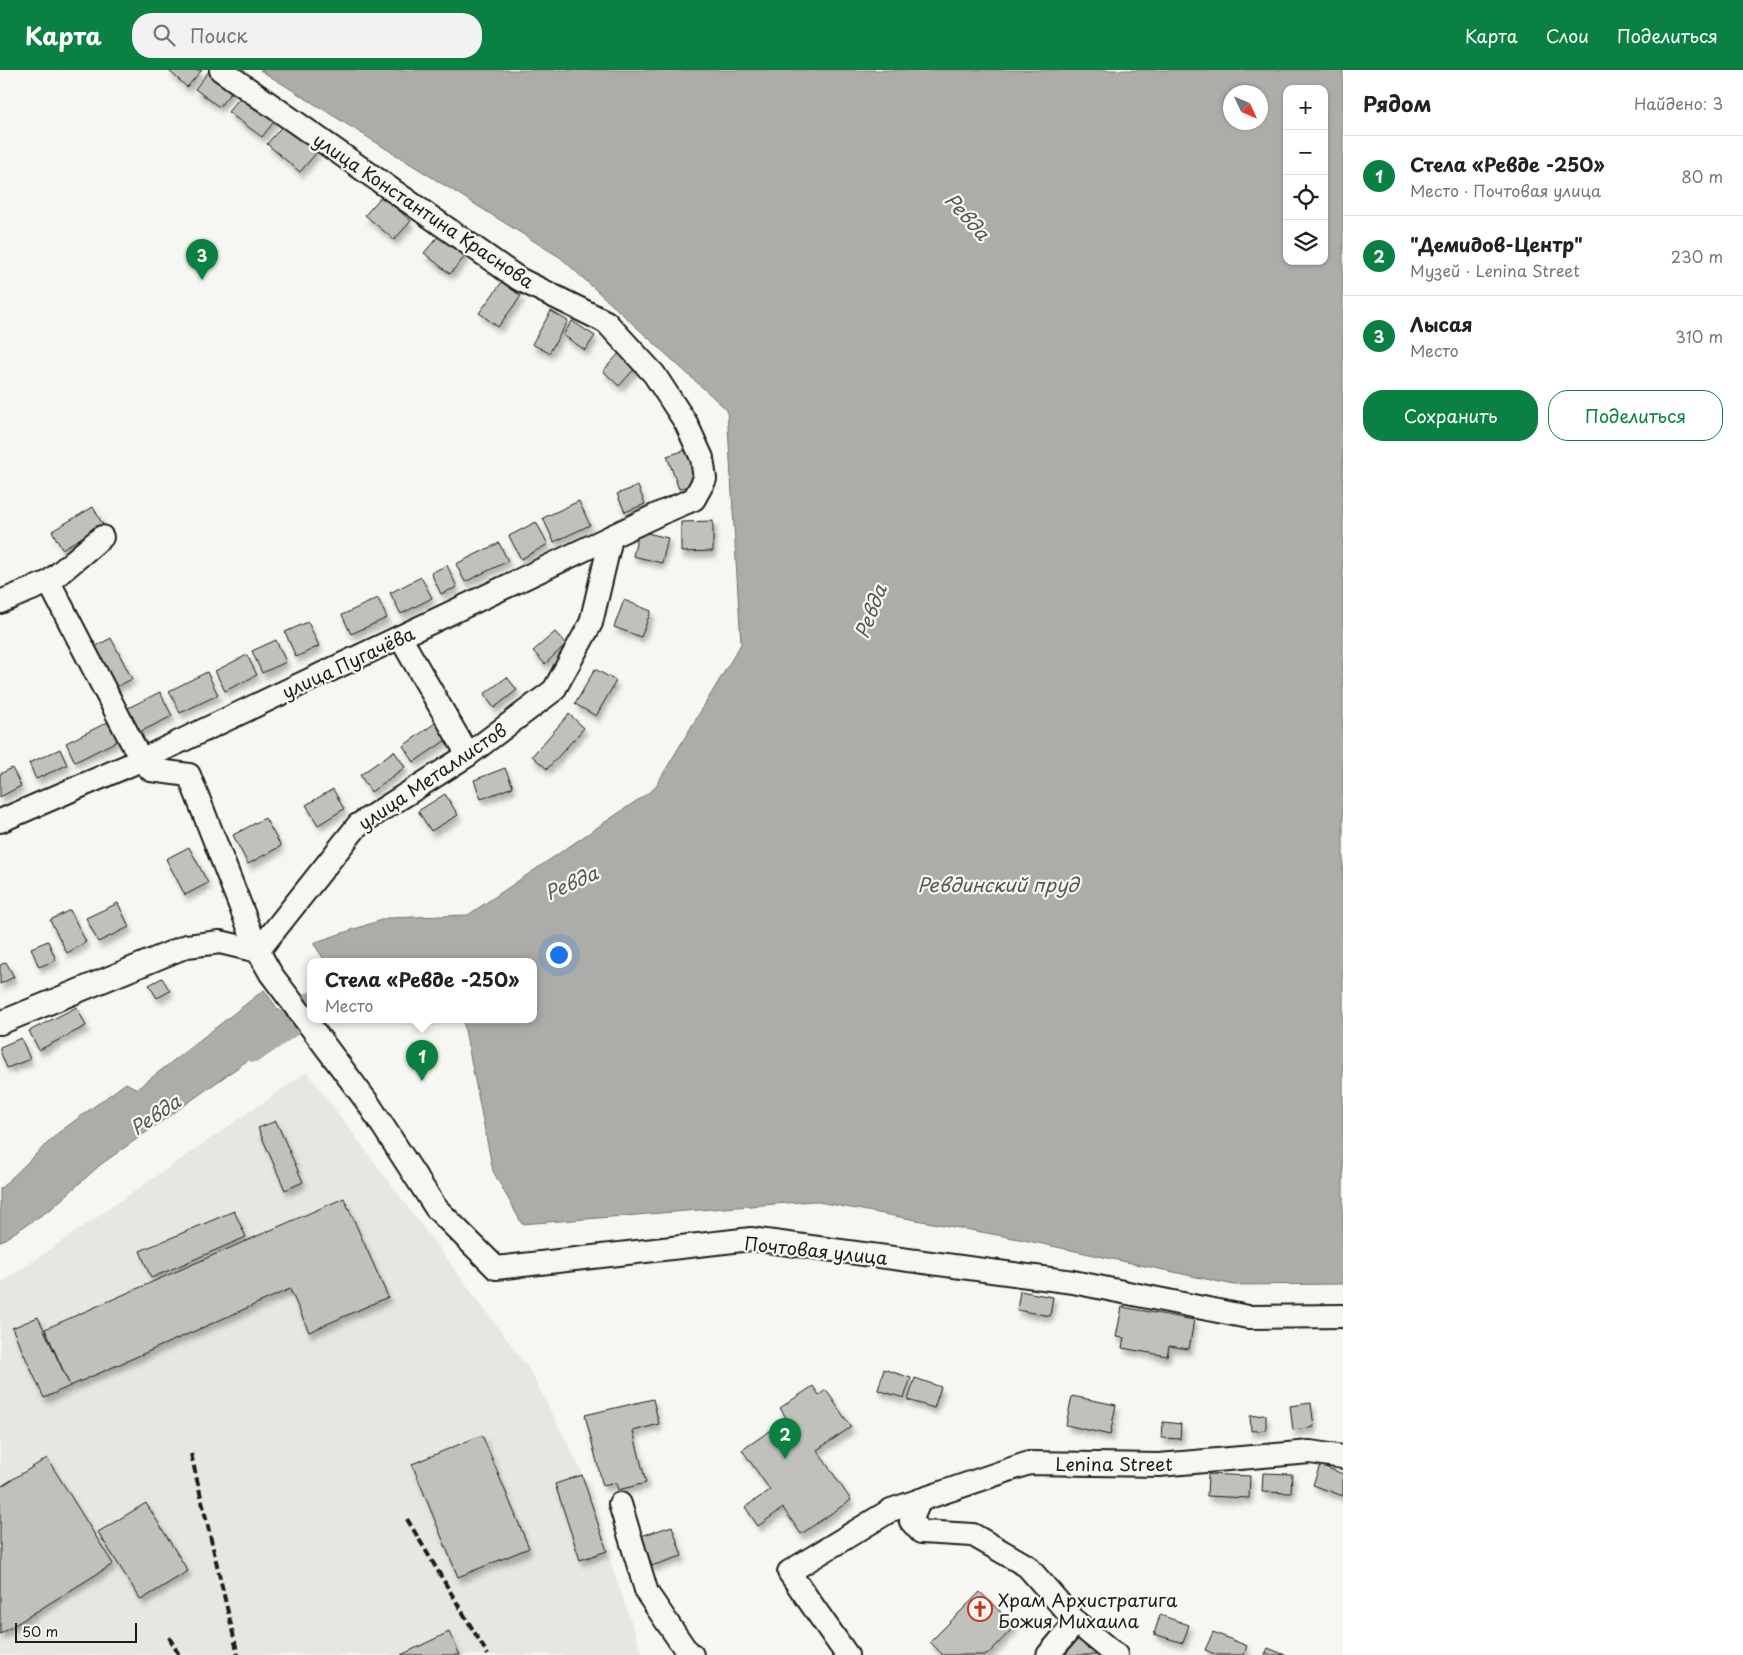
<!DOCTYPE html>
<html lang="ru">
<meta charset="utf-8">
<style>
:root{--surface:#fff;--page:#f2f2f2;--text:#222;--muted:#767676;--line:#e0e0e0;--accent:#0b8043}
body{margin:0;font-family:"Playpen Sans",sans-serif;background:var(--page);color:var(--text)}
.controls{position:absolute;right:15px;top:15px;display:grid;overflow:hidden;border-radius:10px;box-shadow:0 1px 4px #0004}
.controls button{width:45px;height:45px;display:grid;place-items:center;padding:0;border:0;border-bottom:1px solid var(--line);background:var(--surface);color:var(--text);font:25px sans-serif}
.compass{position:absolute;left:1223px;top:15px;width:45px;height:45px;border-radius:50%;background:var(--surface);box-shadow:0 1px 4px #0004;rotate:134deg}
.scale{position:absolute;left:15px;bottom:12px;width:122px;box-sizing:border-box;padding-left:5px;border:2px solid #1c1c1c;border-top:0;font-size:14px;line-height:18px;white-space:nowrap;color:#1c1c1c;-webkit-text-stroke:4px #f6f6f2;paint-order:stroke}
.you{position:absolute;left:558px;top:884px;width:18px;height:18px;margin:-12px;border:4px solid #fff;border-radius:50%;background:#1a73e8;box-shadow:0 0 0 8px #1a73e833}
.badge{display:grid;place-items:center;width:32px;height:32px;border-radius:50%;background:var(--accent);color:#fff;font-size:16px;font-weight:700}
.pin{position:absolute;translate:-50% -41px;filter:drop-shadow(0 1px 2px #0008)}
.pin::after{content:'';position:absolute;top:26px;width:18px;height:15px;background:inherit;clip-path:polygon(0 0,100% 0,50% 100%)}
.popup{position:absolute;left:307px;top:888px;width:230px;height:65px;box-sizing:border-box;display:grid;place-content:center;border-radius:10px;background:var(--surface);filter:drop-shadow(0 1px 4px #0005);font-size:16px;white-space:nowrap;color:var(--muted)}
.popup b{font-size:19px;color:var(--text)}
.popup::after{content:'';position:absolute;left:50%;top:100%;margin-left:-10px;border:10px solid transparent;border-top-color:var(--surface)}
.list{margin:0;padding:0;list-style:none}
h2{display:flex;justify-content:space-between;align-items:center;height:65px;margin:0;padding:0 20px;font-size:21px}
h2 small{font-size:16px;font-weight:400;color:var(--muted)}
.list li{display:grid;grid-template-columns:32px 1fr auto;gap:15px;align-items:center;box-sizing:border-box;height:80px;padding:0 20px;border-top:1px solid var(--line)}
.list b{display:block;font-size:19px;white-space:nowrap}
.list p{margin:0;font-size:16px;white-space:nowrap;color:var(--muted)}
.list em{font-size:16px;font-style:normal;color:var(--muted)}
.actions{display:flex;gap:10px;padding:15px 20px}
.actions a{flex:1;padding:11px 0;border:1px solid var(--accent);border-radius:20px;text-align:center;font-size:18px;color:var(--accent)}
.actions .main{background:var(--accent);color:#fff}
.icon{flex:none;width:28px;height:28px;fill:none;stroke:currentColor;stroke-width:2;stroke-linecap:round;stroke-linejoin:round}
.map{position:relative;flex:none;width:1343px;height:1585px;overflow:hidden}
header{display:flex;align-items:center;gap:30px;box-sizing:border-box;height:70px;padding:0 25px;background:var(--accent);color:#fff}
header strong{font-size:24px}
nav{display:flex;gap:28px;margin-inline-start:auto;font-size:18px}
.search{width:350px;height:45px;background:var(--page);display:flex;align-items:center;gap:12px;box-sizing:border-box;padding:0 18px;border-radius:20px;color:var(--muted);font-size:19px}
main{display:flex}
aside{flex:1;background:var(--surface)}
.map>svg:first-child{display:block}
</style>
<header>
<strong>Карта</strong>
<div class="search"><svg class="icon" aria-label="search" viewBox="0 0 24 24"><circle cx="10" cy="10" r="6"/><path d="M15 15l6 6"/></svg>Поиск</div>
<nav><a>Карта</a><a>Слои</a><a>Поделиться</a></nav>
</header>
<main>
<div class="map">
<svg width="1343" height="1585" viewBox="0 0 1343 1585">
<defs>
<filter id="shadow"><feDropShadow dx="3" dy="5.5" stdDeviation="2.5" flood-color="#0004"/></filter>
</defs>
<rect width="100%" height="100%" fill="#f6f6f2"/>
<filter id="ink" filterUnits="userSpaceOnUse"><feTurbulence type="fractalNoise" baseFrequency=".02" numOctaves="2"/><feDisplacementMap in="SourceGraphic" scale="10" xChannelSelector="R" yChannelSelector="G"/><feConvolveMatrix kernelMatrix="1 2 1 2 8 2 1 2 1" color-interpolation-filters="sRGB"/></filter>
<g filter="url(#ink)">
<polygon fill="#e6e6e2" points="307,1002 529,1299 581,1400 610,1492 643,1585 0,1585 0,1214"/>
<g fill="#acaca9" stroke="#727271" fill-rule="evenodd">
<path d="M260,0H1343V1214L1234,1215L1019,1169L813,1131L522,1154L493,1101L463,950H533V892H326L313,873L387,848L468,845L654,719L741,574L727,340L561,188ZM1287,19H1324V191H1287ZM1230,22H1260V52H1230Z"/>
<polygon points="264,920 292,959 100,1095 51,1139 0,1172 0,1119 58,1063 126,1013 137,1019"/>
</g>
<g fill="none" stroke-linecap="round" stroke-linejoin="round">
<polyline stroke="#acaca9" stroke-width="30" points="254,977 311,937"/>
</g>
<g fill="#c0c0bd" stroke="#1c1c1c" filter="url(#shadow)">
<polygon points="168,0 202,0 187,17"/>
<polygon points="210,0 234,19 219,37 195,19"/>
<polygon points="243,24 276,49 262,67 228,42"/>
<polygon points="285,53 318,81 300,102 267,74"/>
<polygon points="382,126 411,151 394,170 365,145"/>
<polygon points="441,163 467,184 450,204 424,183"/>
<polygon points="502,212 521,226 498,257 479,243"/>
<polygon points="551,241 568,251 549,283 532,274"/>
<polygon points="572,251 595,266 585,280 563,265"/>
<polygon points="622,280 638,295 619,316 603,301"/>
<polygon points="689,379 700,411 679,419 667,386"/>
<polygon points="638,416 645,434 625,442 617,424"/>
<polygon points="579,431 590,455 554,472 543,448"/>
<polygon points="93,437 103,455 62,479 52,461"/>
<polygon points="713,451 713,481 681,482 681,452"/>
<polygon points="536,452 548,474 521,489 509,466"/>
<polygon points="639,461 668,468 662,493 633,486"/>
<polygon points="499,473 508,491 465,512 456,494"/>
<polygon points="447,495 457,517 441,524 431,503"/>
<polygon points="421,507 432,528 401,544 390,523"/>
<polygon points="378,528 387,548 351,564 342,545"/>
<polygon points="624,530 651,541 641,567 614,557"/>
<polygon points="308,552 319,576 296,587 285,562"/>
<polygon points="555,562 566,574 545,594 533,581"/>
<polygon points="111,568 132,609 112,619 91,579"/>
<polygon points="276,570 286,592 262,603 252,581"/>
<polygon points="247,585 257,605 225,621 215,601"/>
<polygon points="595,599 616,611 596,646 575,634"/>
<polygon points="207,602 218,625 180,643 169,621"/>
<polygon points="507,607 517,620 494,638 484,624"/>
<polygon points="160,622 172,646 136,664 124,640"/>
<polygon points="569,644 584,658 547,699 532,686"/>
<polygon points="112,650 121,669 75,692 66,673"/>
<polygon points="438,651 449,668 414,692 403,676"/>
<polygon points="60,679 67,695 36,709 29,693"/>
<polygon points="394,681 405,697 371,722 360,705"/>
<polygon points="12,698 21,716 0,727 0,704"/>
<polygon points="505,698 513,717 481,729 474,710"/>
<polygon points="333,719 344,739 318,755 306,735"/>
<polygon points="445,724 458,745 431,761 418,741"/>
<polygon points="265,748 281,776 248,794 233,765"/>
<polygon points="189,777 208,813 185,825 166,789"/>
<polygon points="118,833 129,857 98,872 86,848"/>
<polygon points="70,840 86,872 67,883 50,850"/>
<polygon points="48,871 56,890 39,897 31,878"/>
<polygon points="6,892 14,907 0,914 0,895"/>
<polygon points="162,908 170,921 157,928 149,915"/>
<polygon points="77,937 86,956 39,980 29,961"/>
<polygon points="21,968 30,989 7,998 0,981 0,977"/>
<polygon points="276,1051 303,1112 285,1120 258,1058"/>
<polygon points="344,1128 388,1227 309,1262 290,1219 70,1316 45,1259"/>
<polygon points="234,1141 246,1167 151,1208 140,1181"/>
<polygon points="1020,1221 1053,1227 1050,1246 1017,1240"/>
<polygon points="1122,1237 1194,1250 1189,1279 1169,1276 1167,1286 1122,1278 1124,1268 1116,1267"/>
<polygon points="38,1247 70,1316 44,1328 12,1258"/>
<polygon points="884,1299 911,1308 904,1328 878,1320"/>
<polygon points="915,1308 941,1317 934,1338 908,1330"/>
<polygon points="813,1316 819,1325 826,1320 851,1357 817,1380 851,1430 801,1464 783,1438 758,1456 745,1437 770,1420 742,1380 787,1349 780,1338"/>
<polygon points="1072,1326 1116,1335 1110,1365 1066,1355"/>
<polygon points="653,1329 659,1354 633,1361 646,1413 618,1420 616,1413 603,1416 585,1345"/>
<polygon points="1311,1333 1314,1357 1293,1360 1290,1336"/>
<polygon points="1266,1345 1266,1360 1251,1361 1250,1346"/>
<polygon points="1163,1352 1181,1354 1180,1369 1162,1368"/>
<polygon points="482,1365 529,1478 458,1507 412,1394"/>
<polygon points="47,1388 113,1494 0,1564 0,1417"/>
<polygon points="1320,1395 1343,1404 1343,1426 1313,1415"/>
<polygon points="1263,1403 1292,1404 1291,1423 1262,1422"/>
<polygon points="1208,1404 1250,1406 1249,1428 1207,1426"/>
<polygon points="582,1405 607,1481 580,1490 555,1414"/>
<polygon points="146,1433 188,1501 141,1530 98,1462"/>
<polygon points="672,1456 682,1486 651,1496 641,1466"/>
<polygon points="980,1522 1015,1556 987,1585 943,1585 930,1572"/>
<polygon points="1160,1545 1189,1555 1183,1573 1154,1564"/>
<polygon points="449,1562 460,1585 401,1585"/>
<polygon points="1213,1562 1247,1576 1244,1585 1217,1585 1205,1580"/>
<polygon points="1078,1569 1097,1585 1065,1585"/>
<polygon points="1268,1578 1285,1585 1265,1585"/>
</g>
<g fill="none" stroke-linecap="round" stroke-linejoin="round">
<defs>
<g id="minor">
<polyline points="49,512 141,690 151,700 189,705 258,881 271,904 368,1033 436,1138 496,1198 751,1169 1073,1212 1248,1247 1343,1246"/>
<polyline points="0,532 49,512 102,467"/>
<polyline points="400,567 468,685"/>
<polyline points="0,751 141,690 661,443 694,429 705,409 702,388 686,353 654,304 606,252 519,209 221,0"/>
<polyline points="258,881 358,755 468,685 554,620 591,553 611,468"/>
<polyline points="0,953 187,876 220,872 258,881"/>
<polyline points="920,1430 911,1451 921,1462 973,1465 1027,1496 1076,1552 1116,1585"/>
<polyline points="620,1434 647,1523 688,1583 692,1585"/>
<polyline points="847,1585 789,1502 891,1440 1029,1393 1159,1395 1310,1382 1343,1387"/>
<polyline points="1048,1585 1076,1552"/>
</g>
</defs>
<use href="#minor" stroke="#1c1c1c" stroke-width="26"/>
<use href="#minor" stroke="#f6f6f2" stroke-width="22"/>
<g stroke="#1c1c1c" stroke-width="4" stroke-dasharray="8 4" stroke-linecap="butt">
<polyline points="191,1384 238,1585"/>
<polyline points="407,1449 488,1585"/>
<polyline points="169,1567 179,1585"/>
</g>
</g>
</g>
<defs>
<symbol id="church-ring" viewBox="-11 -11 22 22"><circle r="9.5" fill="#f6f6f2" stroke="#c8321e" stroke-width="1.5"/><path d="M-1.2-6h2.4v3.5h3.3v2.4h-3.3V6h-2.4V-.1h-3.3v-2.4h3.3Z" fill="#c8321e"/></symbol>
</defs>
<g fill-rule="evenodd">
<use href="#church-ring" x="966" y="1525" width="28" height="28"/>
</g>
<g text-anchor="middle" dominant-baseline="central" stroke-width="4.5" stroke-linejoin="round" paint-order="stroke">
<g font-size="18" fill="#1c1c1c" stroke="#f6f6f2">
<text transform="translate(424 140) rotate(34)">улица Константина Краснова</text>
<text transform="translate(348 592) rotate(-25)">улица Пугачёва</text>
<text transform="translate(432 706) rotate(-34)">улица Металлистов</text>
<text transform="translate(816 1180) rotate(6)">Почтовая улица</text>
<text x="1114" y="1393">Lenina Street</text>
</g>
<g font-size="18" fill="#1c1c1c" stroke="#f6f6f2" text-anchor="start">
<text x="998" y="1529">Храм Архистратига<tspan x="998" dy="21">Божия Михаила</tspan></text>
</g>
<g font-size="19" font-style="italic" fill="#565654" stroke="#f6f6f2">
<text transform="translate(968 146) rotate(48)">Ревда</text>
<text transform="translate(870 541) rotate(-69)">Ревда</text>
<text transform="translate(571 812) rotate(-24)">Ревда</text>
<text x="998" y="814">Ревдинский пруд</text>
<text transform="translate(155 1044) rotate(-34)">Ревда</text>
</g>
</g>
</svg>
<div class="controls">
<button>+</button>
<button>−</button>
<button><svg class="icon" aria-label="locate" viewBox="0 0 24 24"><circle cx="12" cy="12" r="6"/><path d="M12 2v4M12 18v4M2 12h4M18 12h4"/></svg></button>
<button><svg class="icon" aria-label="layers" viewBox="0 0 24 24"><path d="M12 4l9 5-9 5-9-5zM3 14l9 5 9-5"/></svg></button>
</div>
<svg class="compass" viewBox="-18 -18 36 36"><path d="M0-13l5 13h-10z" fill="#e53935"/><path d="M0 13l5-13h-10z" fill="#767676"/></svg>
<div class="scale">50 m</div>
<div class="you"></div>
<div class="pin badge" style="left:422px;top:1011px">1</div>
<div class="popup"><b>Стела «Ревде -250»</b>Место</div>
<div class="pin badge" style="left:785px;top:1389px">2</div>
<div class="pin badge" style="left:202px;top:210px">3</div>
</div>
<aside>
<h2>Рядом<small>Найдено: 3</small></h2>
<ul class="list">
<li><span class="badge">1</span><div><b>Стела «Ревде -250»</b><p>Место · Почтовая улица</p></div><em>80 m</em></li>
<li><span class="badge">2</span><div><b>&quot;Демидов-Центр&quot;</b><p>Музей · Lenina Street</p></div><em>230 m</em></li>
<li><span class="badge">3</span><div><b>Лысая</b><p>Место</p></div><em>310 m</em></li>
</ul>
<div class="actions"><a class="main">Сохранить</a><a>Поделиться</a></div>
</aside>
</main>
